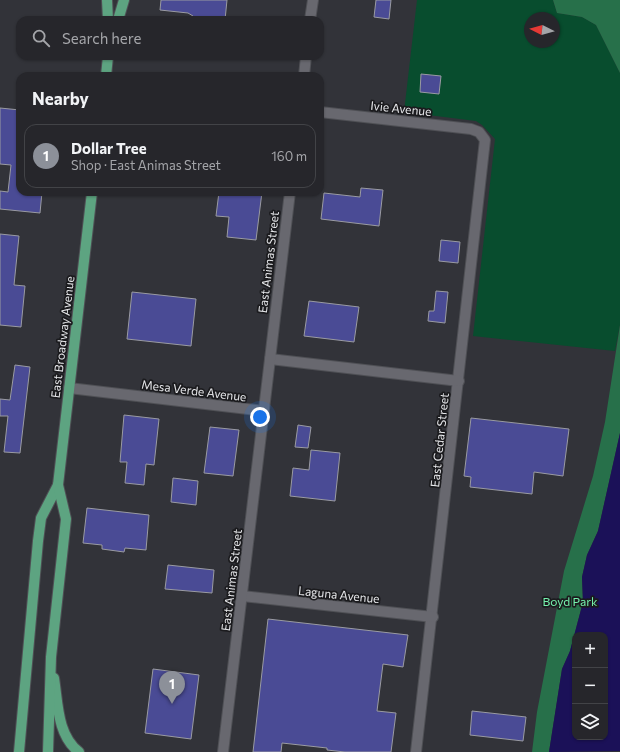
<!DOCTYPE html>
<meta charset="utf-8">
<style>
:root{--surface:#26262b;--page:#2e2e33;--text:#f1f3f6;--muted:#a4a5a9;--line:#424347;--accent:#8c9099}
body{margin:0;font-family:Commissioner,sans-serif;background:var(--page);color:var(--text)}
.controls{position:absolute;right:12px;bottom:12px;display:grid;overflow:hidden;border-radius:8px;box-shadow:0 1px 3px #0004}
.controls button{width:36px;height:36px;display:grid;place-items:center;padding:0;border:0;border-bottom:1px solid var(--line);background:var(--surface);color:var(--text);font:20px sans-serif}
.compass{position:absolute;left:524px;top:12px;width:36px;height:36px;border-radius:50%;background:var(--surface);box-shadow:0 1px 3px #0004;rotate:276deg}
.you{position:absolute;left:260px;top:417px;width:14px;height:14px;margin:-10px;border:3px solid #fff;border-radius:50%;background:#1a73e8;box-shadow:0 0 0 6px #1a73e833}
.badge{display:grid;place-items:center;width:26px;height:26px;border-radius:50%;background:var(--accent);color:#fff;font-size:13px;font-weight:700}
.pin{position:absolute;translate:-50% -33px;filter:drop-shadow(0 1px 2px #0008)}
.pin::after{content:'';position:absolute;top:21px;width:14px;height:12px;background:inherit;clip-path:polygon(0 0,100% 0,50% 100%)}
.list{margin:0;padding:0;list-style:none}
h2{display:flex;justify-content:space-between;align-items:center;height:52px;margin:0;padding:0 16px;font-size:17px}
h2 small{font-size:13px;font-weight:400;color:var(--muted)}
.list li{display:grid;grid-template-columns:26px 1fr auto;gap:12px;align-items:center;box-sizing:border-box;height:64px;margin:0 8px 8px;padding:0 8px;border:1px solid var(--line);border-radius:12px}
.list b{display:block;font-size:15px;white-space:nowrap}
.list p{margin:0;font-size:13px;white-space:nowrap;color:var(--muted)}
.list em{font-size:13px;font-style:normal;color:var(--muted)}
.icon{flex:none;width:22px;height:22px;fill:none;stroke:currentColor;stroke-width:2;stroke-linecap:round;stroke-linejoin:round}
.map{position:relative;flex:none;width:620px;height:752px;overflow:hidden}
.search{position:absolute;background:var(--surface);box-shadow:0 1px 3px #0004;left:16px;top:16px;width:308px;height:44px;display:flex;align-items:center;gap:10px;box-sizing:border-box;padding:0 14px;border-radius:12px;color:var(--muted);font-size:15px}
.panel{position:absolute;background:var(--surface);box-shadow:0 1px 3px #0004;left:16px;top:72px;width:308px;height:124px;border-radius:12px}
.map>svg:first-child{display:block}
</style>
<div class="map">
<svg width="620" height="752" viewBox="0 0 620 752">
<rect width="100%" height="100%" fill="#323339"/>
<path fill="#084d2e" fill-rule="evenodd" d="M417,0H553L557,13L582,17L596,25L620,73V325L615,351L473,336L495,139L482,125L476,121L404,112ZM530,18H554V42H530Z"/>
<g fill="#27704a">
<polygon points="553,0 620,0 620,73 596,25 582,17 557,13"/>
<polygon points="620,325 620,433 598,531 587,555 582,577 583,602 570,651 562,669 549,752 532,752 537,712 564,571 593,476 605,422"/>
</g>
<path fill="#1b1158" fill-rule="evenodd" d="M620,433V751L549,752L562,669L570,651L583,602L582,577L587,555L598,531ZM575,635H605V737H575Z"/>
<g fill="#4a4b95" stroke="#9a9ba2">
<polygon points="161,0 227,0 225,20 193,20 193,16 188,13 160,10"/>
<polygon points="376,0 391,0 389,19 374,17"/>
<polygon points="421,74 441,76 439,94 420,92"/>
<polygon points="0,108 20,110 20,192 42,192 40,213 0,209 0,191 8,192 11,165 0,164"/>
<polygon points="361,188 383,190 379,226 321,219 324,193 360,197"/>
<polygon points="219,192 262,192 256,240 227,237 229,217 216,216"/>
<polygon points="0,234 19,236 14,285 25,286 21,327 0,325"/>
<polygon points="441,240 460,242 458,263 439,261"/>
<polygon points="436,291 448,292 445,323 428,321 429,311 434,311"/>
<polygon points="132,292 196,299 191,346 127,339"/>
<polygon points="309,301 359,307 354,342 304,336"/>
<polygon points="15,365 30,367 20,453 4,452 8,416 0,416 0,399 10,400"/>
<polygon points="124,415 159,419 154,465 146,464 144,485 125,483 127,462 120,462"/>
<polygon points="471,418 569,429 563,476 534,472 532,494 470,487 471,477 464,476"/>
<polygon points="298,425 311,427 308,448 295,447"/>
<polygon points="210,427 239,430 233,476 204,473"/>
<polygon points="311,450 340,453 335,501 290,496 293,468 309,470"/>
<polygon points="173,478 198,481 196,505 171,502"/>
<polygon points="87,508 149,515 146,550 125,548 124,552 102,549 102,545 83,543"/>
<polygon points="168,565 214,570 212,593 165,589"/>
<polygon points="268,619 408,635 403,667 383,664 377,711 396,713 391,752 345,752 327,750 327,748 282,743 281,752 253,752"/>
<polygon points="153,669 199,675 191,739 145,733"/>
<polygon points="472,711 526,717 523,741 470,735"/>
</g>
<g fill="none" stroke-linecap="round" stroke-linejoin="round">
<defs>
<g id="street">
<polyline points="310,20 313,0"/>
<polyline points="304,76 306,56"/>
<polyline points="320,112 471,129 479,132 485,140 416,752"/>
<polyline points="270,359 459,381"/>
<polyline points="69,388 264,411"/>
<polyline points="242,596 433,617"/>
<polyline points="223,752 290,192"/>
</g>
<g id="primary">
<polyline points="107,0 108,20"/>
<polyline points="118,20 124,0"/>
<polyline points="106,76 108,56"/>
<path d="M54,678C58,703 57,735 79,752"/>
<polyline points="19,752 38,541 41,518 58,485 92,192"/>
<polyline points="48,752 51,657 66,519 58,485"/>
</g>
</defs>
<use href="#street" stroke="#4f5055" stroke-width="12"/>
<use href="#primary" stroke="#4f5055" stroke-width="12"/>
<use href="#street" stroke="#68686f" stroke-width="10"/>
<use href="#primary" stroke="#5da481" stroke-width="10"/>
</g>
<g text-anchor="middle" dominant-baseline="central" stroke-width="3.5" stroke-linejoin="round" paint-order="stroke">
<g font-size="12" fill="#e6e7ea" stroke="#1b1b1e">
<text transform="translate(401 108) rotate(6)">Ivie Avenue</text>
<text transform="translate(268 262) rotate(-83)">East Animas Street</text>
<text transform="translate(62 337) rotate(-83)">East Broadway Avenue</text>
<text transform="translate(194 390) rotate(7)">Mesa Verde Avenue</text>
<text transform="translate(439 440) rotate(-84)">East Cedar Street</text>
<text transform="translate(231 580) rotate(-83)">East Animas Street</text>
<text transform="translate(339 594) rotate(6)">Laguna Avenue</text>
</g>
<g font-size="12" fill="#76f3ae" stroke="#1b1b1e">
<text x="570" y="601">Boyd Park</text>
</g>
</g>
</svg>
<div class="controls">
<button>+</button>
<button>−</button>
<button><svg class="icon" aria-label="layers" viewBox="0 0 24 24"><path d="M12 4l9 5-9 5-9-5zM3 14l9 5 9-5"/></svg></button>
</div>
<svg class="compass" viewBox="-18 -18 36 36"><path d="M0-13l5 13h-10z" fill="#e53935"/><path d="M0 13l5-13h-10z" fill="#a4a5a9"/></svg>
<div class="you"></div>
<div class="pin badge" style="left:172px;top:704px">1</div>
<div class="search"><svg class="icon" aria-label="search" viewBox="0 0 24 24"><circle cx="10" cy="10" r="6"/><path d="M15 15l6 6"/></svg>Search here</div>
<section class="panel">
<h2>Nearby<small></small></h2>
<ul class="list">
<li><span class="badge">1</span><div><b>Dollar Tree</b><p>Shop · East Animas Street</p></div><em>160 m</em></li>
</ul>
</section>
</div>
